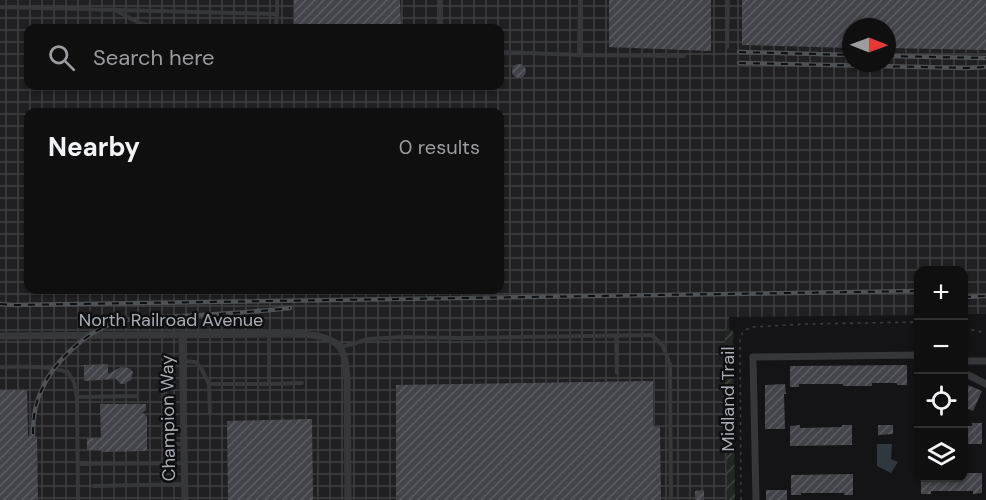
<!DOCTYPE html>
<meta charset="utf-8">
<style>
:root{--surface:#0f0f10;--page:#1d1d1e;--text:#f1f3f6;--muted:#9b9c9f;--line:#2f2f30}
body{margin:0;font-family:"DM Sans",sans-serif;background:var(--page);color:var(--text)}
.controls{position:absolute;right:18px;bottom:18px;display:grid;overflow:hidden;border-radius:12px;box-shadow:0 2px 4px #0004}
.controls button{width:54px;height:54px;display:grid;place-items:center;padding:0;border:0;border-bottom:2px solid var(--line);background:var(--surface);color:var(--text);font:30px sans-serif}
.compass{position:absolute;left:842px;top:18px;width:54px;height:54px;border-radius:50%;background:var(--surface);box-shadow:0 2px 4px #0004;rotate:91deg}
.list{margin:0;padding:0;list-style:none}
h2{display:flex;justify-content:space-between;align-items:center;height:78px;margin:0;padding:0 24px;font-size:26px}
h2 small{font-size:20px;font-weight:400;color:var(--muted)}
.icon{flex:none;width:33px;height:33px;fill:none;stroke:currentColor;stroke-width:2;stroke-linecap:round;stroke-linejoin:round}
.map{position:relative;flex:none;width:986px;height:500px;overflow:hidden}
.search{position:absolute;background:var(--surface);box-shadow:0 2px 4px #0004;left:24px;top:24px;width:480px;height:66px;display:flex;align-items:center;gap:15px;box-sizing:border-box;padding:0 21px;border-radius:12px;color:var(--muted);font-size:22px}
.panel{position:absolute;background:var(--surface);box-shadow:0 2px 4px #0004;left:24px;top:108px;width:480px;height:186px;border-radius:12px}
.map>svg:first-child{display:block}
</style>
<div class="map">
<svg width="986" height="500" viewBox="0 0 986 500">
<defs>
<pattern id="industrial-grid" width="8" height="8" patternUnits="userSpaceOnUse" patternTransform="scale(1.5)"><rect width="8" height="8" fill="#202023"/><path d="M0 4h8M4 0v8" fill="none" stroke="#3e3e41"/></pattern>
<pattern id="garden-furrows" width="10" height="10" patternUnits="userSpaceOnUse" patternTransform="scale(1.5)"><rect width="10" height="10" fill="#202821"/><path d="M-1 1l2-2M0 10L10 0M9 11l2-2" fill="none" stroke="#3e443f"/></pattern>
<pattern id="building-hatch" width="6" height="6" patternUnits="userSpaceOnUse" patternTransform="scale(1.5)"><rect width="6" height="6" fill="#434449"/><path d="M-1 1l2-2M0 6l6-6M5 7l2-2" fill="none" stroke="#5b5c61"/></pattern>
</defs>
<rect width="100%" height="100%" fill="#141416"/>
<path fill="url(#industrial-grid)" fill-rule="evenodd" d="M0,0H986V314H964V270H918V315L729,317L731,500H0ZM851,27H887V63H851ZM28,28H500V86H28ZM28,112H500V290H28Z"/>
<polygon fill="url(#garden-furrows)" points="725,330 733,330 735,500 727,500"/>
<polygon fill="#2e383e" points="877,444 892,444 891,459 898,462 891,473 877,466"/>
<g fill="url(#building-hatch)">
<polygon points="294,0 400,0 401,28 294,28"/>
<polygon points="609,0 711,0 711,51 609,47"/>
<polygon points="742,0 986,0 986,50 887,48 887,27 851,27 851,48 742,45"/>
<circle cx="519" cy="71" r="7"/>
<polygon points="108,364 108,374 121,367 129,368 133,372 131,380 124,384 121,384 116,379 84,381 84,365"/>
<polygon points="907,365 907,385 897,385 897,383 872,383 872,386 843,386 843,384 799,384 799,387 790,387 790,366"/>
<polygon points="653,381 653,427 660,427 661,500 396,500 396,385"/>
<polygon points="963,383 982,391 973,411 963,407"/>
<polygon points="785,384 786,394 784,394 785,429 765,429 765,385"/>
<polygon points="0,390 27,390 28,436 37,436 38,500 0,500"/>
<polygon points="100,404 146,404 146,410 142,413 147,416 147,451 101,452 101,450 87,450 87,438 101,438"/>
<polygon points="312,419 313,500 228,500 227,421"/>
<polygon points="972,423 982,423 982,444 963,444 963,426 972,426"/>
<polygon points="800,425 800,428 842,427 842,425 852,425 852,445 790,446 790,426"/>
<polygon points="878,425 893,425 893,434 878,435"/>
<polygon points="963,473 982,473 982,493 973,494 973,491 931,491 931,494 921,494 921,477 963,477"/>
<polygon points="853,474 853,495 844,495 844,493 801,493 801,495 791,495 791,475"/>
<polygon points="704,490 704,500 695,500 695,491"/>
<rect x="766" y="490" width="21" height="10"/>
</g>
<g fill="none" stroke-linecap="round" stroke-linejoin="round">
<g stroke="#3b3e41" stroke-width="1.5" stroke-dasharray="3 4.5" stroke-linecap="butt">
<polyline points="964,328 986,333"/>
<polyline points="741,500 740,340 743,331 752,327 807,324 918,322"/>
</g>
<g stroke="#35373a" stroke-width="4">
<polyline points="441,0 441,28"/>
<polyline points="0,7 277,14 277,0"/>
<polyline points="115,10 139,23 158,28"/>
<polyline points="274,28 276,26 277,14"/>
<polyline points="727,47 728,0"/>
<polyline points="500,52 579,55 580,0"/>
<polyline points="579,55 684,56"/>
<polyline points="616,336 617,373"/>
<polyline points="340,347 353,344 368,339 402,337 462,338 652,335 663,346 670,365 671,500"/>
<path d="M0,367C23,367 45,365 68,372L74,382L77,397L78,500"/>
<polyline points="269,384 302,383"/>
<polyline points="77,397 137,396"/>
<polyline points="210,414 209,384 269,384 269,335"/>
<polyline points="184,444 166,444 165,362 182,361 196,362 201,368 209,384"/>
<polyline points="78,464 183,463"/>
<polyline points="94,486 184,484"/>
</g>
<g stroke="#35373a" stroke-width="7">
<polyline points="182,335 185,500"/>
<path d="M0,336L291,334C305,334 333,335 341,349C346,357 346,368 347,378L348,500"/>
<polyline points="964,361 986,361"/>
<polyline points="964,373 986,384"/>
<polyline points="756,500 753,357 918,355"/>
</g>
<defs>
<g id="rail">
<polyline points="739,52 851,55"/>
<polyline points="887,56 986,58"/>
<polyline points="739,63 967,68 986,67"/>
<polyline points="964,297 986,296"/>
<polyline points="0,304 13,305 918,291"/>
<path d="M33,434C33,418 35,403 42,389C53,363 84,334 111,324C134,316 160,317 184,316C219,314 255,312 290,308"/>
</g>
</defs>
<use href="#rail" stroke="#4e5155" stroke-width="4.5"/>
<use href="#rail" stroke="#0f0f11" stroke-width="2" stroke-dasharray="7" stroke-linecap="butt"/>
</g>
<g text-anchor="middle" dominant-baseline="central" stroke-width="5" stroke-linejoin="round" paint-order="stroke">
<g font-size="18" fill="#a7acb5" stroke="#0f0f11">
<text x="171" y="320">North Railroad Avenue</text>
<text transform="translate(728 399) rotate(-90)">Midland Trail</text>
<text transform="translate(168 418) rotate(-91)">Champion Way</text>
</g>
</g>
</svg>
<div class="controls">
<button>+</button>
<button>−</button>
<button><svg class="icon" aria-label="locate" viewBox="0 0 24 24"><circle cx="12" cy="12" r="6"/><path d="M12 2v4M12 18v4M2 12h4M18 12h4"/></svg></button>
<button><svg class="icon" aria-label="layers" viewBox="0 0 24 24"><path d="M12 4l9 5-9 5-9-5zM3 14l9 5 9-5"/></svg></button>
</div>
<svg class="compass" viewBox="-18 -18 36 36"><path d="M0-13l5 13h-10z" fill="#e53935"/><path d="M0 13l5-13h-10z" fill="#9b9c9f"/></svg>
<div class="search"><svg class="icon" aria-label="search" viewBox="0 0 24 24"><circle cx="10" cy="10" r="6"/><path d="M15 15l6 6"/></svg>Search here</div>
<section class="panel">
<h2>Nearby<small>0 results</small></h2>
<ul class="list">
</ul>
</section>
</div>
